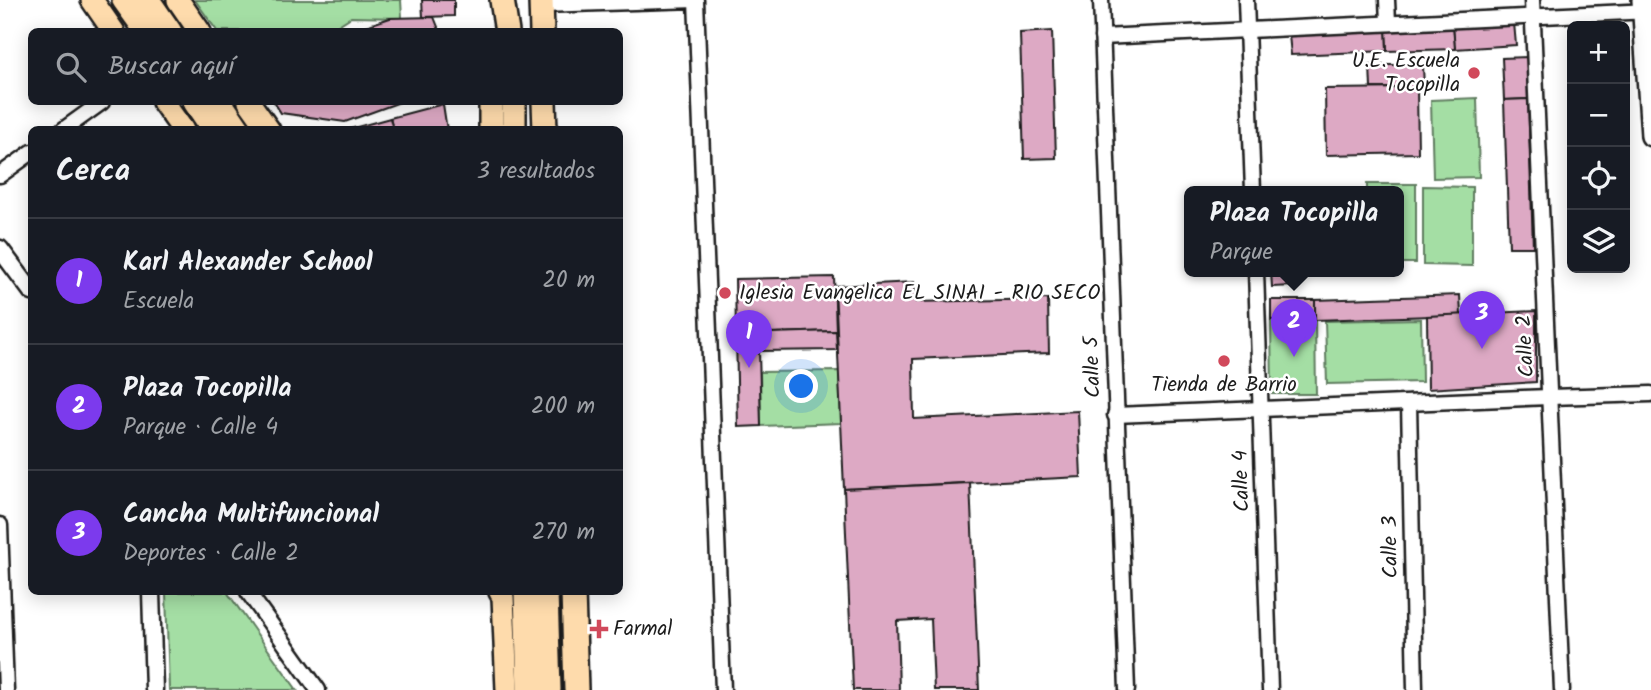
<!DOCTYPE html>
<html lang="es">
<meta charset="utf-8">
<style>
:root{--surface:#171b24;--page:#20242c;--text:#f1f3f6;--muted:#9ea1a6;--line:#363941;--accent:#7c3aed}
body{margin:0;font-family:Kalam,sans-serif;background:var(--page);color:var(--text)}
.controls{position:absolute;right:21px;top:21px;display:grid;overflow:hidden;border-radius:10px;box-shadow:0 4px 18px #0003}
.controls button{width:63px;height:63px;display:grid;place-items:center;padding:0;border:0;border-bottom:2px solid var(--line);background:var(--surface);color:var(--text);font:35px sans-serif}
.you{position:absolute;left:802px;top:387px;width:24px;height:24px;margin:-18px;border:5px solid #fff;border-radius:50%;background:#1a73e8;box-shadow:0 0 0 10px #1a73e833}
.badge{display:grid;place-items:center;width:46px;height:46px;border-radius:50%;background:var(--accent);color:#fff;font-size:23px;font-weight:700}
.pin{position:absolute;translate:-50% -58px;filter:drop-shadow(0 2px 4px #0008)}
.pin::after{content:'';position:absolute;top:37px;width:24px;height:21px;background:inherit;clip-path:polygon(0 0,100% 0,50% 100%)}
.popup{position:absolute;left:1184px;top:186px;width:220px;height:91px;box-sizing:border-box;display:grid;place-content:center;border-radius:10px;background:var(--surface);filter:drop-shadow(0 2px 5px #0005);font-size:23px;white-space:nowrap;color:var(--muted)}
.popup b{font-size:26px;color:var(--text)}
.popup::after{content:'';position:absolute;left:50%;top:100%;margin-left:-14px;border:14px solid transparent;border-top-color:var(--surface)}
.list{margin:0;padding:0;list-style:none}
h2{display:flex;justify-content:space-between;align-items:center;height:91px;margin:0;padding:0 28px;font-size:30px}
h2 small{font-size:23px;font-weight:400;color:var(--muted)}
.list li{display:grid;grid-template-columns:46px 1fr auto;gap:21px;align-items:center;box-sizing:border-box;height:126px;padding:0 28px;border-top:2px solid var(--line)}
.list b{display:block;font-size:26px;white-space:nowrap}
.list p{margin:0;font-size:23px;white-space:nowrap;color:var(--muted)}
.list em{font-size:23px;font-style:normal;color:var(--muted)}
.icon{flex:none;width:38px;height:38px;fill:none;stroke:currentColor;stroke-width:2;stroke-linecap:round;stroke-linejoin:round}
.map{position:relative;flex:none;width:1651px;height:690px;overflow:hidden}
.search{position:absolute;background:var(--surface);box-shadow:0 4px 18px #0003;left:28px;top:28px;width:595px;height:77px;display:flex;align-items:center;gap:18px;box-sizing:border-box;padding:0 24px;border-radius:10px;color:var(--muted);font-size:26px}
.panel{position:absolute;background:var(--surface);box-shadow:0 4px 18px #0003;left:28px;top:126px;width:595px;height:469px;border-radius:10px}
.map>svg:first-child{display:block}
</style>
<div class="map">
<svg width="1651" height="690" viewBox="0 0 1651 690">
<rect width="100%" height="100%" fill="#fff"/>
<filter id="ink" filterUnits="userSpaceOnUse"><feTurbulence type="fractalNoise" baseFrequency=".0143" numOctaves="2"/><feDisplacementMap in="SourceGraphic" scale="14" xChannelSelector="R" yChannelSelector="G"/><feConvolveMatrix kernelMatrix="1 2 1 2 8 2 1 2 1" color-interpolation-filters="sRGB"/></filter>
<g filter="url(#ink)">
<g fill="#a4dea4" stroke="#607d60" stroke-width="2">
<polygon points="195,0 401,0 402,18 351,17 329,31 217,31"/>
<polygon points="1477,98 1479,177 1433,178 1431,100"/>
<polygon points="1367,184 1416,184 1416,263 1399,263 1399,191 1367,191"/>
<polygon points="1423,186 1472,187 1472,266 1423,265"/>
<polygon points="1421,319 1422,382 1327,384 1325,321"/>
<polygon points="1271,320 1315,320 1316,394 1272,394"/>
<polygon points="839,371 841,423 761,426 760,372"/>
<polygon points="166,592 227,592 297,690 169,690"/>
</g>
<g fill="#dda9c4" stroke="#1c1c1c" stroke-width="2">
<polygon points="422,0 454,0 454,16 423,17"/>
<polygon points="434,17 440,32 348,32 390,18"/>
<polygon points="1514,23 1516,45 1455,49 1453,26"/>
<polygon points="1453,26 1455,49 1387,51 1386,30"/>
<polygon points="1386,30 1387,51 1291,55 1289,35"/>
<polygon points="1052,31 1056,158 1024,159 1020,33"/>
<polygon points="1527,57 1528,99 1504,100 1502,58"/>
<polygon points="1370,65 1423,65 1424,88 1371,88"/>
<polygon points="1417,88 1418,153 1326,155 1325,89"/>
<polygon points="1528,99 1533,247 1509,247 1504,100"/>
<polygon points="274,102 400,102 345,122 281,113"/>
<polygon points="443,104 447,130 393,130 390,118"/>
<polygon points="390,118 393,130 346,130"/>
<polygon points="1271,271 1293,271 1294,286 1272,287"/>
<polygon points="834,277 836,331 736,334 735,279"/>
<polygon points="914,282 916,302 1048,299 1049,353 913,359 914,419 1078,411 1081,477 844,489 835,286"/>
<polygon points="1460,295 1461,315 1315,320 1315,300"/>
<rect x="1271" y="300" width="44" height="20"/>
<polygon points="1536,311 1536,382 1428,389 1427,316"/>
<polygon points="836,331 837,350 759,351 761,426 738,427 736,334"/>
<polygon points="970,483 979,690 934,690 931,619 897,621 899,690 853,690 844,489"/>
</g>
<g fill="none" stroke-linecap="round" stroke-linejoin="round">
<defs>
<g id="minor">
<polyline points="1101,0 1127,690"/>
<polyline points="1246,0 1253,191"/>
<polyline points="1387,0 1388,22"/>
<polyline points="1532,0 1562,690"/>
<polyline points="542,5 696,0 723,690"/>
<polyline points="1102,37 1650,11"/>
<polyline points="63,130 102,102"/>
<polyline points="0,175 32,152"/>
<polyline points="1256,271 1270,690"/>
<polyline points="1409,403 1415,690"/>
<polyline points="1115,415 1549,397 1651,394"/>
<polyline points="0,525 6,690"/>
<polyline points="248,592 318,690"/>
</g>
<g id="tertiary">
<polyline points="0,249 32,292"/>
<polyline points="151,592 154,690"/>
</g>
<polyline id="secondary" points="1642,0 1651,136"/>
<g id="primary">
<polyline points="92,0 114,32"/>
<polyline points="178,0 200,32"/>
<polyline points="163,102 183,130"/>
<polyline points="249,102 269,130"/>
<polyline points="500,592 503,597 507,690"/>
</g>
<g id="trunk">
<polyline points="124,0 147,32"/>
<polyline points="148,0 170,32"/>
<polyline points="502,0 507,32"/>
<polyline points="541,0 542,32"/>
<polyline points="195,102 214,130"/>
<polyline points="220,102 239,130"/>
<polyline points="491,102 491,130"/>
<polyline points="514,102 514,130"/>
<polyline points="544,102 545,130"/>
<polyline points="526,592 529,690"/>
<polyline points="546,592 549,690"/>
<polyline points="573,592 576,690"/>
</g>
</defs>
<use href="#minor" stroke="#1c1c1c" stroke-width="19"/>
<use href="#tertiary" stroke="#1c1c1c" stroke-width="21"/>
<use href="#secondary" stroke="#1c1c1c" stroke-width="24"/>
<use href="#primary" stroke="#1c1c1c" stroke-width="26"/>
<use href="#trunk" stroke="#1c1c1c" stroke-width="28"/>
<use href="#minor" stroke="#fff" stroke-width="14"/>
<use href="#tertiary" stroke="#fff" stroke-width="16"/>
<use href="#secondary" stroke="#fff" stroke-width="19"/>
<use href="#primary" stroke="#fedbac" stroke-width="21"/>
<use href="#trunk" stroke="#fedbac" stroke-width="23"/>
</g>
</g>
<g fill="#d1495b" stroke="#fff" stroke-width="2.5">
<circle cx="1474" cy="73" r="7"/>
<circle cx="725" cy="293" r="7"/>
<circle cx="1224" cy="361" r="7"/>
<path d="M595.5 618.5h7v7h7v7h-7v7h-7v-7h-7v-7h7z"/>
</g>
<g text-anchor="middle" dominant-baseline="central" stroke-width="5" stroke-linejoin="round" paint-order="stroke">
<g font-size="21" fill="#1c1c1c" stroke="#fff" text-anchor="start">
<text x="1460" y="61" text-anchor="end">U.E. Escuela<tspan x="1460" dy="24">Tocopilla</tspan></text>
<text x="739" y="293">Iglesia Evangelica EL SINAI - RIO SECO</text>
<text x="1224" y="385" text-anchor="middle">Tienda de Barrio</text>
<text x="613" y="629">Farmal</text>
</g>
<g font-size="21" fill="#1c1c1c" stroke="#fff">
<text transform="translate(1526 346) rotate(-93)">Calle 2</text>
<text transform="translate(1093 367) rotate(-92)">Calle 5</text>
<text transform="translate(1242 481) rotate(-92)">Calle 4</text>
<text transform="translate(1391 547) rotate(-91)">Calle 3</text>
</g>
</g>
</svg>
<div class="controls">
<button>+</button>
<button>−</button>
<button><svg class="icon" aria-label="locate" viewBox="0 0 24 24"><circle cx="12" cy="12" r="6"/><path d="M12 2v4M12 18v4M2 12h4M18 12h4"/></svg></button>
<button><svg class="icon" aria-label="layers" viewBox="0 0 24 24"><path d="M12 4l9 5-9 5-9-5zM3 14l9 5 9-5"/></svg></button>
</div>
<div class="you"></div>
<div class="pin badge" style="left:749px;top:368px">1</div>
<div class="pin badge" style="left:1294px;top:357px">2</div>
<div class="popup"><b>Plaza Tocopilla</b>Parque</div>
<div class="pin badge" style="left:1482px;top:349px">3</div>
<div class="search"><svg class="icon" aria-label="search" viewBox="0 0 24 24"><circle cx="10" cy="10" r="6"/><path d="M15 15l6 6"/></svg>Buscar aquí</div>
<section class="panel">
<h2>Cerca<small>3 resultados</small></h2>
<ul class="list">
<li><span class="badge">1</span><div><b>Karl Alexander School</b><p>Escuela</p></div><em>20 m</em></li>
<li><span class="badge">2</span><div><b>Plaza Tocopilla</b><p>Parque · Calle 4</p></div><em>200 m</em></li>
<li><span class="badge">3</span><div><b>Cancha Multifuncional</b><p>Deportes · Calle 2</p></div><em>270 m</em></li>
</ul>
</section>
</div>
